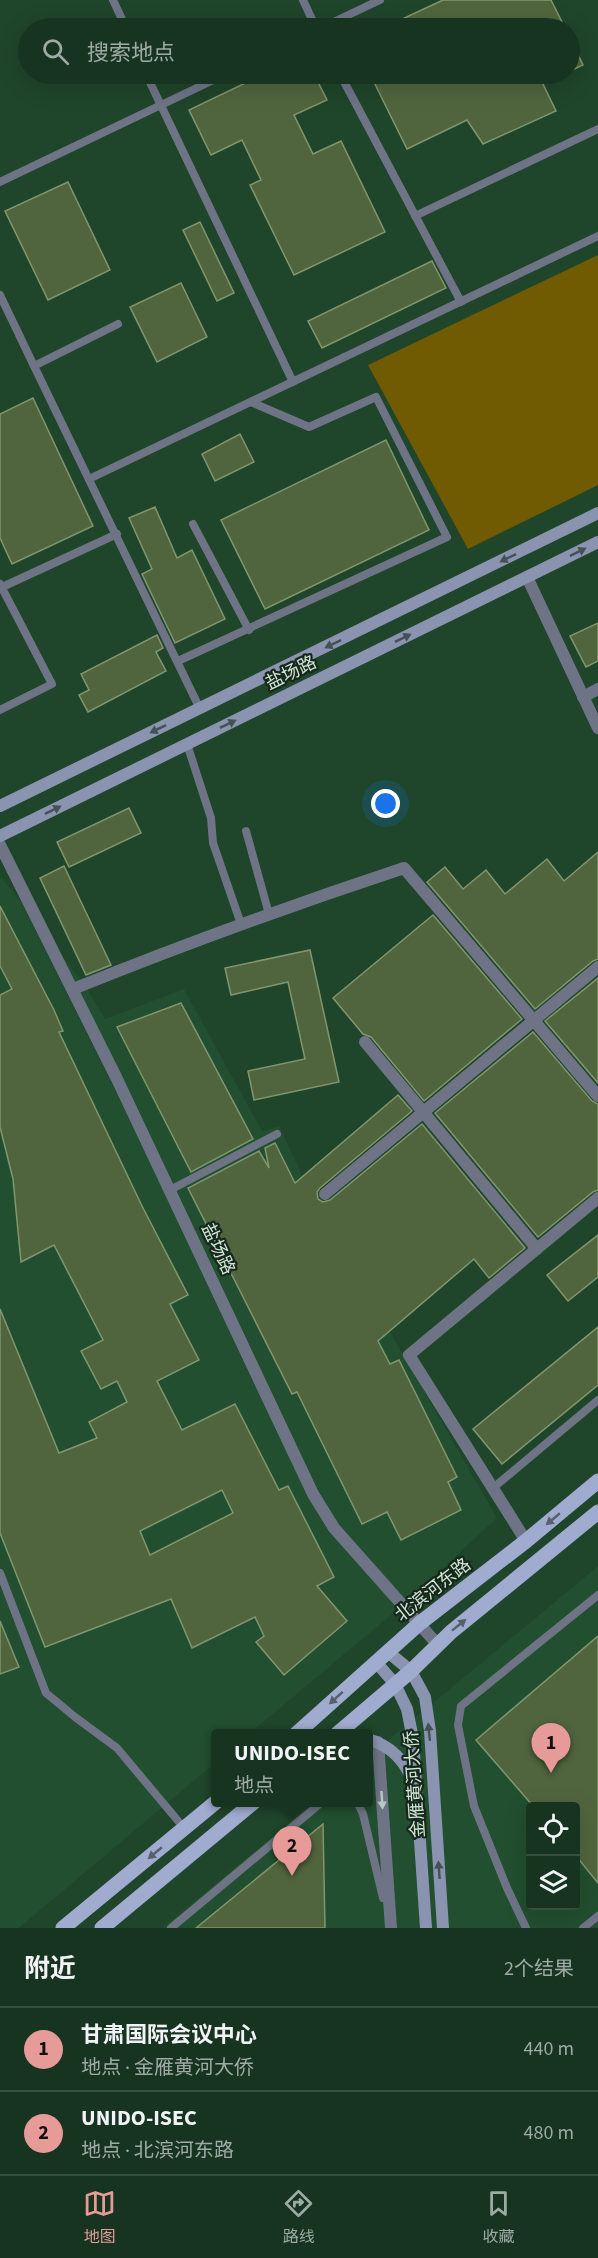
<!DOCTYPE html>
<html lang="zh">
<meta charset="utf-8">
<style>
:root{--surface:#173420;--page:#203c29;--text:#f1f3f6;--muted:#9eaaa5;--line:#364f3e;--accent:#e69b98}
body{margin:0;font-family:"Source Sans 3","Noto Sans SC",sans-serif;background:var(--page);color:var(--text)}
.controls{position:absolute;right:18px;bottom:18px;display:grid;overflow:hidden;border-radius:6px;box-shadow:0 6px 24px #0002}
.controls button{width:54px;height:54px;display:grid;place-items:center;padding:0;border:0;border-bottom:2px solid var(--line);background:var(--surface);color:var(--text);font:30px sans-serif}
.you{position:absolute;left:386px;top:804px;width:21px;height:21px;margin:-15px;border:4px solid #fff;border-radius:50%;background:#1a73e8;box-shadow:0 0 0 9px #1a73e833}
.badge{display:grid;place-items:center;width:39px;height:39px;border-radius:50%;background:var(--accent);color:#111;font-size:20px;font-weight:700}
.pin{position:absolute;translate:-50% -50px;filter:drop-shadow(0 2px 3px #0008)}
.pin::after{content:'';position:absolute;top:32px;width:21px;height:18px;background:inherit;clip-path:polygon(0 0,100% 0,50% 100%)}
.popup{position:absolute;left:211px;top:1729px;width:162px;height:78px;box-sizing:border-box;display:grid;place-content:center;border-radius:6px;background:var(--surface);filter:drop-shadow(0 2px 4px #0005);font-size:20px;white-space:nowrap;color:var(--muted)}
.popup b{font-size:22px;color:var(--text)}
.popup::after{content:'';position:absolute;left:50%;top:100%;margin-left:-12px;border:12px solid transparent;border-top-color:var(--surface)}
.list{margin:0;padding:0;list-style:none}
h2{display:flex;justify-content:space-between;align-items:center;height:78px;margin:0;padding:0 24px;font-size:26px}
h2 small{font-size:20px;font-weight:400;color:var(--muted)}
.list li{display:grid;grid-template-columns:39px 1fr auto;gap:18px;align-items:center;box-sizing:border-box;height:84px;padding:0 24px;border-top:2px solid var(--line)}
.list b{display:block;font-size:22px;white-space:nowrap}
.list p{margin:0;font-size:20px;white-space:nowrap;color:var(--muted)}
.list em{font-size:20px;font-style:normal;color:var(--muted)}
.icon{flex:none;width:33px;height:33px;fill:none;stroke:currentColor;stroke-width:2;stroke-linecap:round;stroke-linejoin:round}
.map{position:relative;flex:none;width:598px;height:1928px;overflow:hidden}
.search{position:absolute;background:var(--surface);box-shadow:0 6px 24px #0002;left:18px;right:18px;top:18px;height:66px;display:flex;align-items:center;gap:15px;box-sizing:border-box;padding:0 21px;border-radius:33px;color:var(--muted);font-size:22px}
.sheet{height:246px;background:var(--surface)}
nav{display:flex;justify-content:space-around;align-items:center;box-sizing:border-box;height:84px;border-top:2px solid var(--line);background:var(--surface);font-size:16px;color:var(--muted)}
nav a{display:grid;justify-items:center;gap:3px}
nav .on{color:var(--accent)}
.map>svg:first-child{display:block}
</style>
<div class="map">
<svg width="598" height="1928" viewBox="0 0 598 1928">
<rect width="100%" height="100%" fill="#1f452a"/>
<g fill="#214f2f" fill-rule="evenodd">
<polygon points="0,875 85,985 105,1019 184,989 262,1131 279,1126 313,1198 497,1518 402,1606 250,1733 216,1734 215,1763 19,1928 0,1928"/>
<path d="M598,1566V1928H162L313,1803L368,1802L369,1756ZM530,1806H576V1906H530Z"/>
</g>
<polygon fill="#705a02" points="598,255 598,485 468,549 368,365"/>
<g fill="#50653e" stroke="#80966e" stroke-width="1.5" fill-rule="evenodd">
<polygon points="443,0 551,0 565,28 383,28"/>
<polygon points="570,38 583,65 570,71"/>
<polygon points="264,74 314,74 327,100 294,115 313,154 341,141 385,232 294,275 250,185 261,180 242,140 211,155 189,110"/>
<polygon points="370,74 564,74 543,84 556,111 483,144 467,120 407,149"/>
<polygon points="68,182 110,270 48,300 5,211"/>
<polygon points="200,222 234,293 217,301 183,230"/>
<polygon points="432,261 446,288 322,348 308,321"/>
<polygon points="181,283 207,337 157,362 130,307"/>
<polygon points="33,398 93,526 12,564 0,538 0,414"/>
<polygon points="240,434 254,462 215,481 202,454"/>
<polygon points="386,440 429,530 265,609 221,520"/>
<polygon points="155,507 177,558 192,550 225,619 175,643 142,574 152,569 129,518"/>
<polygon points="598,623 598,661 586,667 570,636"/>
<polygon points="157,635 163,648 156,652 166,671 88,712 79,695 89,690 81,674"/>
<polygon points="129,808 141,833 69,867 57,842"/>
<polygon points="598,852 598,959 593,961 535,1009 427,882 445,867 463,889 486,870 505,894 547,859 564,881"/>
<polygon points="64,866 111,965 86,975 40,878"/>
<path d="M0,906L54,1010L63,1031L59,1032L142,1206L188,1295L170,1304L199,1360L157,1381L182,1430L235,1404L279,1490L288,1486L334,1577L317,1586L347,1621L284,1675L256,1642L264,1636L255,1617L192,1648L171,1599L45,1647L0,1533V1309L59,1453L97,1438L89,1422L127,1402L117,1381L101,1389L81,1351L103,1340L54,1245L21,1262L13,1179L0,1127V995L12,989L0,966ZM222,1490L233,1513L150,1555L140,1531Z"/>
<polygon points="433,915 522,1019 424,1101 371,1037 363,1034 333,998"/>
<polygon points="310,950 339,1082 254,1100 248,1071 305,1059 288,982 231,995 225,968"/>
<polygon points="598,978 598,1083 545,1021"/>
<polygon points="181,1003 253,1139 191,1172 117,1027"/>
<polygon points="533,1032 592,1101 598,1104 598,1190 593,1192 538,1237 435,1113"/>
<polygon points="398,1095 412,1111 320,1188 317,1192 318,1199 323,1202 330,1200 422,1124 525,1248 489,1278 474,1259 378,1341 390,1364 399,1360 457,1477 448,1482 461,1510 401,1540 387,1512 362,1524 297,1392 292,1394 188,1188 259,1151 269,1168 265,1148 275,1143 295,1183"/>
<polygon points="598,1235 598,1277 568,1301 547,1275"/>
<polygon points="598,1327 598,1385 502,1464 473,1429"/>
<polygon points="0,1621 19,1667 0,1674"/>
<polygon points="598,1636 598,1883 576,1856 576,1806 533,1806 476,1740"/>
<polygon points="323,1824 325,1928 196,1928"/>
</g>
<g fill="none" stroke-linecap="round" stroke-linejoin="round">
<g stroke="#6e7486" stroke-width="8">
<polyline points="113,0 126,28"/>
<polyline points="303,0 316,28"/>
<polyline points="321,28 380,0"/>
<polyline points="146,74 293,382"/>
<polyline points="340,74 461,302"/>
<polyline points="0,182 226,74"/>
<polyline points="415,216 598,129"/>
<polyline points="0,295 34,366 118,324"/>
<polyline points="34,366 200,709"/>
<polyline points="89,479 598,236"/>
<polyline points="193,524 249,630"/>
<polyline points="0,584 52,684 0,710"/>
<polyline points="0,588 117,534"/>
<polyline points="178,661 447,537 376,397 309,427 251,402"/>
<polyline points="187,744 211,818 213,843 241,924"/>
<polyline points="246,831 269,914"/>
<polyline points="170,1190 277,1134"/>
<polyline points="493,1488 598,1400"/>
<polyline points="0,1573 46,1693 75,1717 117,1748 184,1828"/>
<polyline points="357,1802 363,1814 383,1898"/>
<polyline points="171,1928 322,1802"/>
<polyline points="526,1928 507,1888 474,1806 458,1725 461,1706 598,1595"/>
<polyline points="583,1928 598,1916"/>
</g>
<g stroke="#6e7486" stroke-width="12">
<polyline points="527,577 598,728"/>
<polyline points="583,697 598,689"/>
<polyline points="0,845 117,1079 313,1494 334,1528 438,1645"/>
<path d="M73,989C182,945 292,905 404,868L598,1096"/>
<polyline points="365,1042 537,1249"/>
<polyline points="325,1194 598,967"/>
<polyline points="526,1541 409,1355 598,1198"/>
</g>
<polyline stroke="#6e7486" stroke-width="12" points="378,1742 391,1928"/>
<g stroke="#8a93af" stroke-width="12">
<polyline points="0,806 598,513"/>
<polyline points="0,836 598,542"/>
<polyline points="388,1652 411,1671 425,1697 430,1731 443,1928"/>
<polyline points="376,1662 395,1684 407,1709 413,1739 426,1928"/>
<path d="M368,1739C391,1746 404,1760 413,1781"/>
</g>
<g stroke="#9fabcf" stroke-width="15">
<polyline points="296,1734 420,1623 526,1541 598,1481"/>
<polyline points="337,1734 411,1671 451,1632 598,1512"/>
<polyline points="63,1928 216,1802"/>
<polyline points="102,1928 254,1802"/>
</g>
</g>
<defs><path id="oneway-solid" d="M-6-.8H1V-3.2L6.5 0L1 3.2V.8H-6Z" transform="scale(1.5)"/></defs>
<g fill="#445256">
<use href="#oneway-solid" transform="translate(578 552) rotate(-26)"/>
<use href="#oneway-solid" transform="translate(508 558) rotate(154)"/>
<use href="#oneway-solid" transform="translate(403 638) rotate(-26)"/>
<use href="#oneway-solid" transform="translate(333 644) rotate(154)"/>
<use href="#oneway-solid" transform="translate(228 724) rotate(-26)"/>
<use href="#oneway-solid" transform="translate(158 729) rotate(154)"/>
<use href="#oneway-solid" transform="translate(53 810) rotate(-26)"/>
<use href="#oneway-solid" transform="translate(429 1732) rotate(-96)"/>
<use href="#oneway-solid" transform="translate(439 1870) rotate(-94)"/>
</g>
<g fill="#54626c">
<use href="#oneway-solid" transform="translate(553 1519) rotate(140)"/>
<use href="#oneway-solid" transform="translate(459 1625) rotate(-39)"/>
<use href="#oneway-solid" transform="translate(336 1698) rotate(138)"/>
<use href="#oneway-solid" transform="translate(155 1853) rotate(140)"/>
</g>
<use fill="#b7c9c0" href="#oneway-solid" transform="translate(382 1800) rotate(86)"/>
<g text-anchor="middle" dominant-baseline="central" stroke-width="4.5" stroke-linejoin="round" paint-order="stroke">
<g font-size="18" fill="#cfe5d4" stroke="#16271b">
<text transform="translate(291 673) rotate(-26)">盐场路</text>
<text transform="translate(218 1249) rotate(65)">盐场路</text>
<text transform="translate(433 1590) rotate(-38)">北滨河东路</text>
<text transform="translate(415 1784) rotate(-94)">金雁黄河大侨</text>
</g>
</g>
</svg>
<div class="controls">
<button><svg class="icon" aria-label="locate" viewBox="0 0 24 24"><circle cx="12" cy="12" r="6"/><path d="M12 2v4M12 18v4M2 12h4M18 12h4"/></svg></button>
<button><svg class="icon" aria-label="layers" viewBox="0 0 24 24"><path d="M12 4l9 5-9 5-9-5zM3 14l9 5 9-5"/></svg></button>
</div>
<div class="you"></div>
<div class="pin badge" style="left:551px;top:1773px">1</div>
<div class="pin badge" style="left:292px;top:1876px">2</div>
<div class="popup"><b>UNIDO-ISEC</b>地点</div>
<div class="search"><svg class="icon" aria-label="search" viewBox="0 0 24 24"><circle cx="10" cy="10" r="6"/><path d="M15 15l6 6"/></svg>搜索地点</div>
</div>
<section class="sheet">
<h2>附近<small>2个结果</small></h2>
<ul class="list">
<li><span class="badge">1</span><div><b>甘肃国际会议中心</b><p>地点 · 金雁黄河大侨</p></div><em>440 m</em></li>
<li><span class="badge">2</span><div><b>UNIDO-ISEC</b><p>地点 · 北滨河东路</p></div><em>480 m</em></li>
</ul>
</section>
<nav>
<a class="on"><svg class="icon" aria-label="map" viewBox="0 0 24 24"><path d="M3 6l6-2 6 2 6-2v14l-6 2-6-2-6 2zM9 4v14M15 6v14"/></svg>地图</a>
<a><svg class="icon" aria-label="directions" viewBox="0 0 24 24"><path d="M12 3l9 9-9 9-9-9zM9 14v-3h6M13 9l2 2-2 2"/></svg>路线</a>
<a><svg class="icon" aria-label="saved" viewBox="0 0 24 24"><path d="M7 4h10v16l-5-4-5 4z"/></svg>收藏</a>
</nav>
